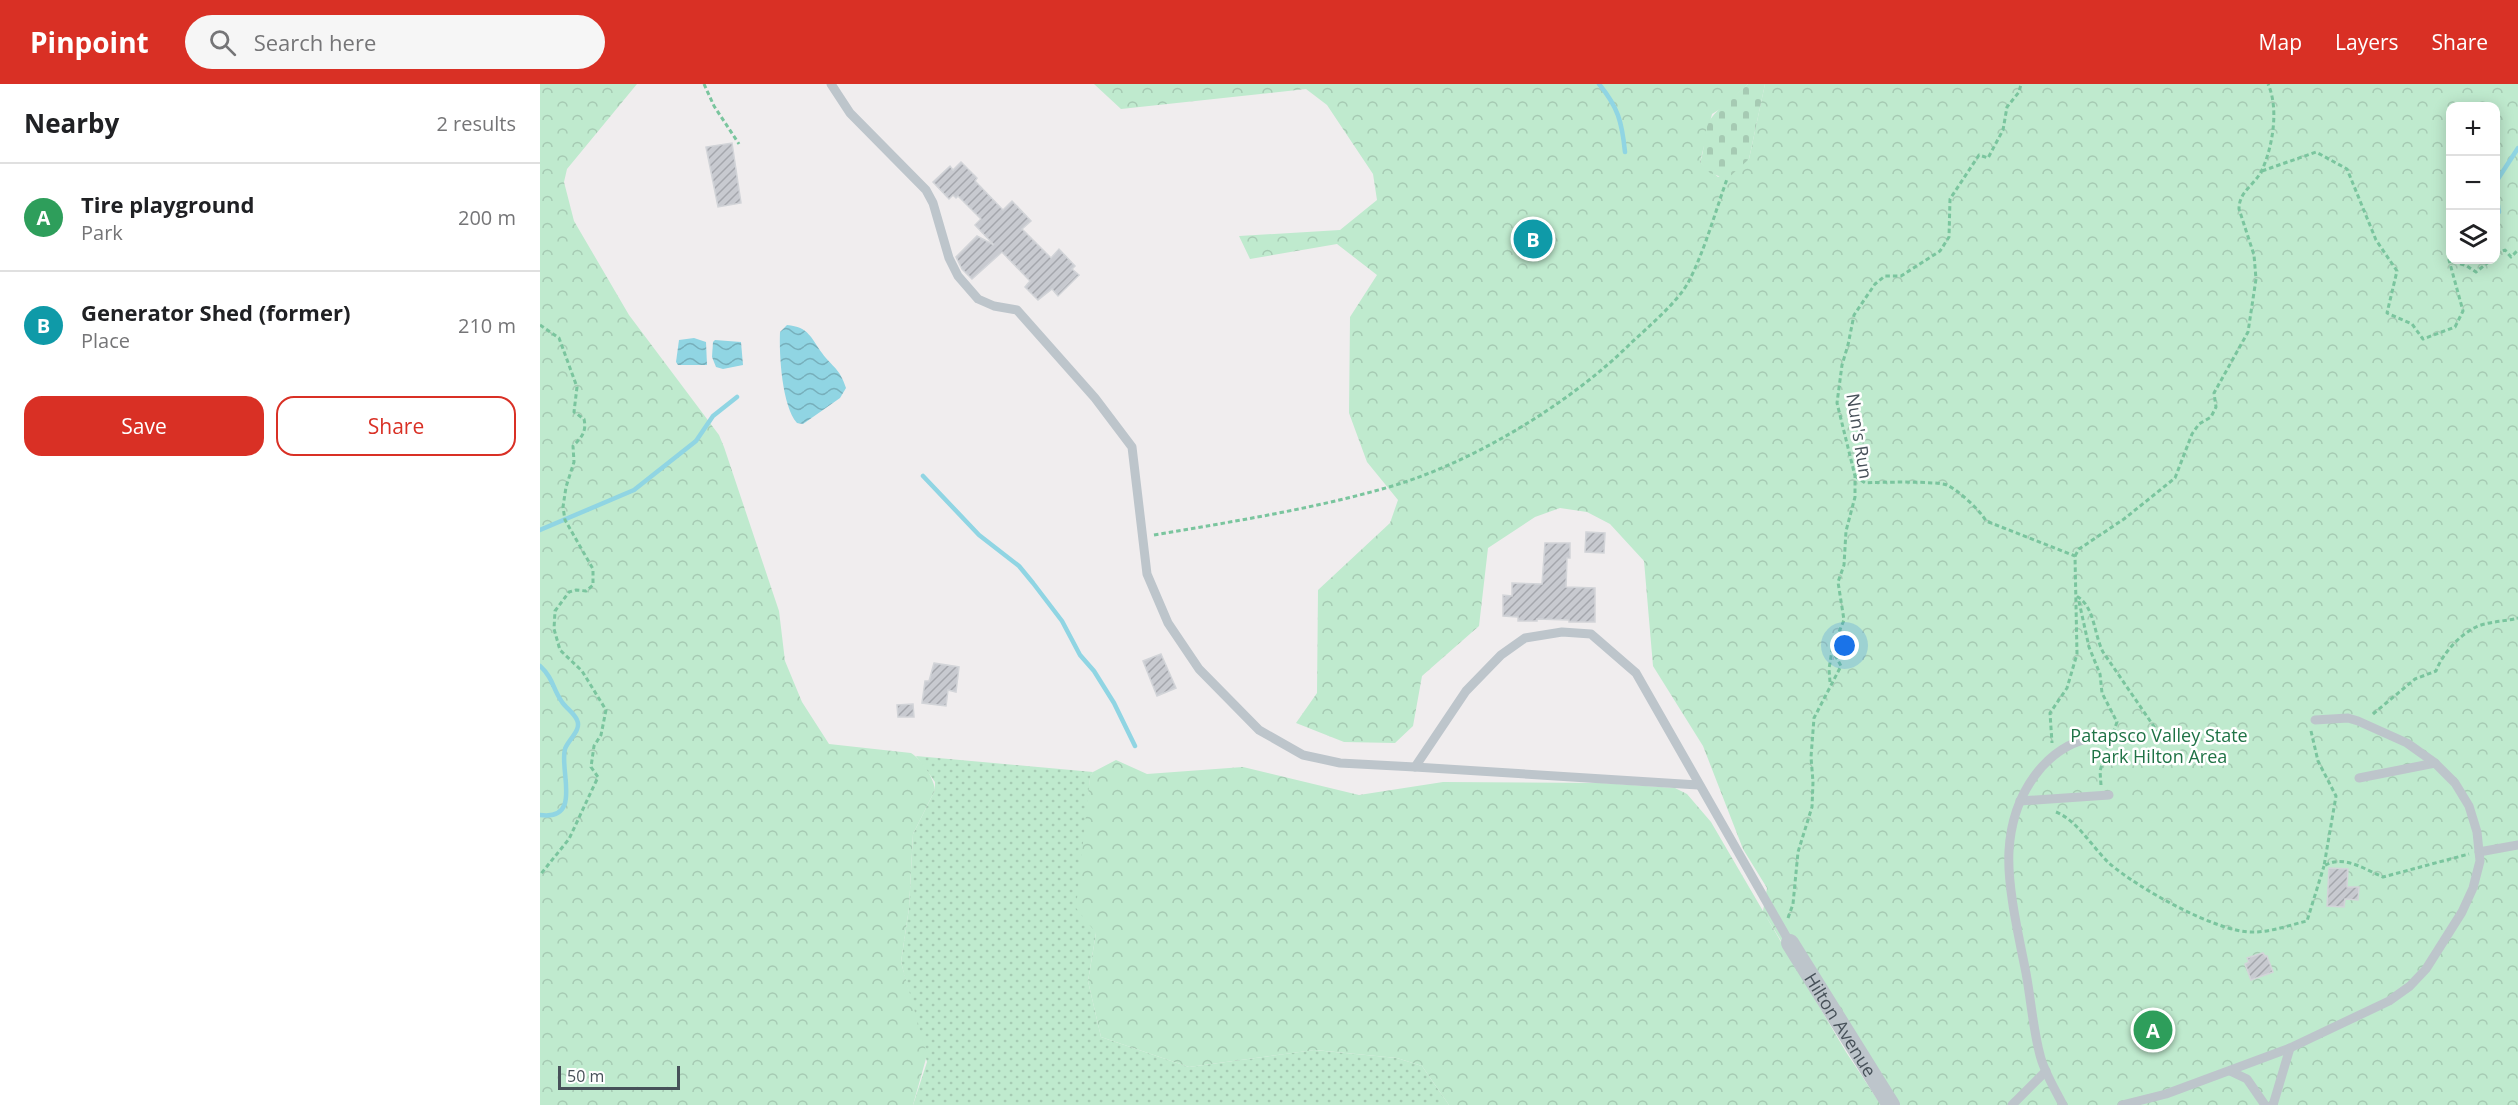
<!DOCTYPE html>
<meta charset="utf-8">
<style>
:root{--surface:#fff;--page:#f6f6f6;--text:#202124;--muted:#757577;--line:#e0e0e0;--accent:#d93025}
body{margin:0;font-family:"Open Sans",sans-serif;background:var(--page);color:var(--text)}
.controls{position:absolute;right:18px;top:18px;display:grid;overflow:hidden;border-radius:12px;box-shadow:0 3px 15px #0003}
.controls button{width:54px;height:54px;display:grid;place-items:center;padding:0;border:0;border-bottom:2px solid var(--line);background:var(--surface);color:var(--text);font:30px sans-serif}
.scale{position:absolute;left:18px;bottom:15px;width:122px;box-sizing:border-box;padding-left:6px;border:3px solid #475159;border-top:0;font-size:16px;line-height:21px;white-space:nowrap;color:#475159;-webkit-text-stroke:4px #fff;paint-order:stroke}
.you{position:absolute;left:1305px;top:562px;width:21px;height:21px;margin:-15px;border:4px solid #fff;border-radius:50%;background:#1a73e8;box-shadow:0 0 0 9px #1a73e833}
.badge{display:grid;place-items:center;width:39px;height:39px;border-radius:50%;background:var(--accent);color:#fff;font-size:20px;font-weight:700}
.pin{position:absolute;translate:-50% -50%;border:3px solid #fff;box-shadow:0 2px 6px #0006}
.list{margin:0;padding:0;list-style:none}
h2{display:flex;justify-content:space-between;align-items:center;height:78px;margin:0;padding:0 24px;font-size:26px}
h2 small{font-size:20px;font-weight:400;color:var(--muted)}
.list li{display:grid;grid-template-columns:39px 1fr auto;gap:18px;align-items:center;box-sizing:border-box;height:108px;padding:0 24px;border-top:2px solid var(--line)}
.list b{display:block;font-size:22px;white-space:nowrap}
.list p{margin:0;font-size:20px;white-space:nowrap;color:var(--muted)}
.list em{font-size:20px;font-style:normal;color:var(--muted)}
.actions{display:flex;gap:12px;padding:18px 24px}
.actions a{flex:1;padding:14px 0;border:2px solid var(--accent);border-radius:18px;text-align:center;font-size:21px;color:var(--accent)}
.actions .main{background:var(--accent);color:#fff}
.icon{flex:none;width:33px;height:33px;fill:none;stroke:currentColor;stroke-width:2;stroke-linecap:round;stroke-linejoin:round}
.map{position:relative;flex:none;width:1978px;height:1021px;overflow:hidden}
header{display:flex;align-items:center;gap:36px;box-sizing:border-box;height:84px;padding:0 30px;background:var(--accent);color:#fff}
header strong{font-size:28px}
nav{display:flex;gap:33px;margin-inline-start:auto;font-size:21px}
.search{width:420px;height:54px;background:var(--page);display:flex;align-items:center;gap:15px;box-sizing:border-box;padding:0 21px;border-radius:33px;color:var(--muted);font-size:22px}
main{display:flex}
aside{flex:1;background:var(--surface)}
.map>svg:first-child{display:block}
</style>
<header>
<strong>Pinpoint</strong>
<div class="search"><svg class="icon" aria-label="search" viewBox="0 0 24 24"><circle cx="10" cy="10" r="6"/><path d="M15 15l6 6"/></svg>Search here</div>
<nav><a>Map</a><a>Layers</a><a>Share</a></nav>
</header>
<main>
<aside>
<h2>Nearby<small>2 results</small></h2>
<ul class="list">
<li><span class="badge" style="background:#2e9e5b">A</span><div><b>Tire playground</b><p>Park</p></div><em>200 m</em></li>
<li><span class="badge" style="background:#0f9aa8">B</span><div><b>Generator Shed (former)</b><p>Place</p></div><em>210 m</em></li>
</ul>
<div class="actions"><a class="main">Save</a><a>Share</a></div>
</aside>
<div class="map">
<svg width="1978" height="1021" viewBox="0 0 1978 1021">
<defs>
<pattern id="grass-dots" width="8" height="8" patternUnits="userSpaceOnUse" patternTransform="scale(1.5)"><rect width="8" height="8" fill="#bfeace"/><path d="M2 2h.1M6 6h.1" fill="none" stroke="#a6cab3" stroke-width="1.8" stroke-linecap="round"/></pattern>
<pattern id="forest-crowns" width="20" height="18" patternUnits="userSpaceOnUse" patternTransform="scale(1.5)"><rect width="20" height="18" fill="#bfeace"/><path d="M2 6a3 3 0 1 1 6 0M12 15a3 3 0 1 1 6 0" fill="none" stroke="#a6cab3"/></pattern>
<pattern id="cemetery-stones" width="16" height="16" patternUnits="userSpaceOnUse" patternTransform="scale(1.5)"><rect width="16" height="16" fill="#bfeace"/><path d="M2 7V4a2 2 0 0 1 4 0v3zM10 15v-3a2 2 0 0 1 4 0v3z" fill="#a6cab3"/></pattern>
<pattern id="water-waves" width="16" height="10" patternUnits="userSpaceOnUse" patternTransform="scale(1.5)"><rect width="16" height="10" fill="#90d5e3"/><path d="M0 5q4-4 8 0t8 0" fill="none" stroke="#77afbb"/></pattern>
<pattern id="building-hatch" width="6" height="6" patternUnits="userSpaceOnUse" patternTransform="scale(1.5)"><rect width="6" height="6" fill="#c8cad0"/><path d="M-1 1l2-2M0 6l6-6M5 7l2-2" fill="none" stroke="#a4a6ac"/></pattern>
</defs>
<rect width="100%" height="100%" fill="#f0edee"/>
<polygon fill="url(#grass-dots)" points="376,672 553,688 550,694 545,752 556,849 548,897 561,953 649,983 774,966 857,974 882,982 909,1021 373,1021 387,978 361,878 369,824 373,750 395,706 395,698"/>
<g fill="url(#forest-crowns)" fill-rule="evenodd">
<path d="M0,0H97L27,85L24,98L34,137L89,231L179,351L184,363L239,527L245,577L262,618L289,660L371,669C381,675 394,694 395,706L373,750L369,824L361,878L387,971L373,1021H0Z"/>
<path d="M554,0H1208L1185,22L1172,30L1160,78L1178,93L1209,75L1225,0H1978V1021H1342L1224,829L1306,968L1341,1021H909L882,982L857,974L775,966L649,983L561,953L548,897L556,849L536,824L550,693L553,688L576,676L607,690L703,683L819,711L903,698L1062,699L1135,704L1147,710L1171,738L1223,827L1227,804L1203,765L1163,662L1113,582L1104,477L1070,440L1047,428L1020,424L995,433L948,464L939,542L882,592L873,642L855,659L804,658L756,639L777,609L778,506L850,439L858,416L827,378L809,329L810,233L837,191L797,160L710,175L699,152L800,146L837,116L833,90L787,21L766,5L581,25ZM1910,22H1956V176H1910Z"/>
</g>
<path fill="url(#cemetery-stones)" d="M1208,0H1225L1209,75L1187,95L1170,89L1160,78C1165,66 1163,52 1168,40C1173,27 1197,11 1208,0Z"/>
<g fill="url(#water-waves)">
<path d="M247,241C269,243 271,254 282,269C293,284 299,283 306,304L300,314L263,340L257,339C242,322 239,271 240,248Z"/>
<polygon points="154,254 166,258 167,281 138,281 136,278 139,256"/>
<polygon points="175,256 201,258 203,281 183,285 176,283 172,273 173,258"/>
</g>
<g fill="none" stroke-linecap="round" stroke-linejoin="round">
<g stroke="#90d5e3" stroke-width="4.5">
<path d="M1059,0C1078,23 1082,38 1085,68"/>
<polyline points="1956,98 1978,64"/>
<polyline points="1956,109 1959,128"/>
<polyline points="383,392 439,451 479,482 493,499 522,537 540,571 554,587 574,619 595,662"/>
<polyline points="0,446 94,406 156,357 173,332 197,313"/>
<path d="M0,582C14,595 12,604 22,618C26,624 34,629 37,636C42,646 28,656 25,665C19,686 43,737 0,731"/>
</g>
</g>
<g fill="url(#building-hatch)" stroke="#d2d4d8" stroke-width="1.5">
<polygon points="192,59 201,119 178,123 166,63"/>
<polygon points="421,78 437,94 435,97 463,126 472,117 491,137 482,145 511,174 519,165 535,182 532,185 539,191 518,212 512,205 498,216 485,203 490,197 462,168 432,195 422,185 416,173 437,152 454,161 435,141 441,135 418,112 416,114 413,111 409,115 393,98 410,82 413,86"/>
<polygon points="1046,448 1065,449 1064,469 1045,468"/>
<polygon points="1005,459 1030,459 1030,474 1027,474 1026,503 1055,504 1055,538 1029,538 1029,536 997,535 997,537 978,537 978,533 963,532 963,511 972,512 972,499 1002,500"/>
<polygon points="621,570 636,604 617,612 603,577"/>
<polygon points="394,579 419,583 416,608 408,606 406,622 382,619 385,597 389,597"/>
<polygon points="373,620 374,633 358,633 357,621"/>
<polygon points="1789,784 1808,785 1807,803 1819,803 1818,816 1805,815 1804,823 1787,822"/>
<polygon points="1723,869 1725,872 1727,872 1733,888 1711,896 1705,880 1709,878 1707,874"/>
</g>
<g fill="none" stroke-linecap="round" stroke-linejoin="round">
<g stroke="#7ac59e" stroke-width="3" stroke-dasharray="4.5 3" stroke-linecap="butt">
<polyline points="164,0 174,22 199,60"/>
<polyline points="1722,87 1776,68 1807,85 1836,156 1857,187 1847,229 1872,240 1883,255 1915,243 1923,227 1909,176 1927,182 1936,188 1951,176"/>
<polyline points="1956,170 1965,166 1971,173 1978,166"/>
<path d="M0,241L19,254L37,303L34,328L44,335C47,348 41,354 33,362L34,378L26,403L23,423L25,436L53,485V501L46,507L36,506L29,508L15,527L14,545L20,566L42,587L66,626L61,651L54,662L51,683L58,693L29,755L0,791"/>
<path d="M1315,392L1325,399C1338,398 1397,397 1407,401C1418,406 1440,426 1446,437L1535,472L1537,570L1527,604L1510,629L1512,659"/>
<path d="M614,451C690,438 767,426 842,405C927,382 1027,322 1090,260C1108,243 1138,218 1149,197C1164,168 1176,126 1187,95"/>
<path d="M1535,472L1539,465L1584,435L1635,394L1652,350L1659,340L1671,333L1676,323L1674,309L1708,248L1716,195L1714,171L1699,125C1699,107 1715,101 1722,86C1733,62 1739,24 1728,0"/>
<polyline points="1290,598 1289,585 1292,566"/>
<path d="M1833,630L1875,595L1896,587C1903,568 1925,544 1945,540C1956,537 1967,537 1978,534"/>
<path d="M1771,647L1778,677L1796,712L1784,782C1803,770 1824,785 1843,793L1929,770"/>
<path d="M1573,649L1577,638L1562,609L1560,590L1549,563L1538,513C1555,524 1554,551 1563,568L1617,647"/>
<polyline points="1561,701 1560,687 1567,664"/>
<path d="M1516,728C1538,737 1552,763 1569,779C1596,803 1677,849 1713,848C1731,848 1750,841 1767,837L1784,782"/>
<polyline points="1248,834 1253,820 1258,768 1272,723 1273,698 1271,673 1274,634 1301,582 1292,565 1304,536 1298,498 1304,481 1306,447 1315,413 1315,392 1297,319 1302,281 1308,261 1314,231 1335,200 1345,192 1361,192 1400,167 1409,153 1410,115 1439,71 1448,74 1463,46 1467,23 1479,8 1481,0"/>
</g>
<g stroke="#bdc5cb" stroke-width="9">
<polyline points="291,0 310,29 386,106 393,119 409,174 418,192 438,215 454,222 477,226 555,314 592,363 607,490 628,539 659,585 719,646 763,671 800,679 875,683 926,607 961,571 985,554 1022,548 1051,550 1096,589 1250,859"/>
<polyline points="875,683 1158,701"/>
<polyline points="1819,694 1895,679"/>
<polyline points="1480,717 1569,711"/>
<polyline points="1939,768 1978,761"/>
<polyline points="1690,987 1707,995 1725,1021"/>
<polyline points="1472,1021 1506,987"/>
<path d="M1523,1021C1515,1005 1504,988 1500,971C1493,945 1491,916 1486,889C1479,853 1467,803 1469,767C1472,713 1504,658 1562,652"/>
<polyline points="1582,1021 1626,1010 1750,964 1849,917 1870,902 1886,885 1922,828 1933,804 1940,777 1937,748 1929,722 1915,699 1895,679 1867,659 1818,637 1808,634 1775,636"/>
<polyline points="1733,1021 1750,964"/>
</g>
<path stroke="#bdc5cb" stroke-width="18" id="s1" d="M1250,859L1351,1021"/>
</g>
<g text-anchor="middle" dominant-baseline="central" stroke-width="5" stroke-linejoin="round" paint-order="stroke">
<g font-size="18" fill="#475159" stroke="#fff">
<text transform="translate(1320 352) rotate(81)">Nun's Run</text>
<text stroke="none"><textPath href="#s1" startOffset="96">Hilton Avenue</textPath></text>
</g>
<g font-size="18" fill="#1f7346" stroke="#fff">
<text x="1619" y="651">Patapsco Valley State<tspan x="1619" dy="21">Park Hilton Area</tspan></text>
</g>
</g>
</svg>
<div class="controls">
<button>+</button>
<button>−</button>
<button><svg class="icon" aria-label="layers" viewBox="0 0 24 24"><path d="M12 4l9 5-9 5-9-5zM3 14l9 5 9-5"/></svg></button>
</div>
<div class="scale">50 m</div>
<div class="you"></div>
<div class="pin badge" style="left:1613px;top:946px;background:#2e9e5b">A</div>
<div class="pin badge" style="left:993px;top:155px;background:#0f9aa8">B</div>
</div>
</main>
